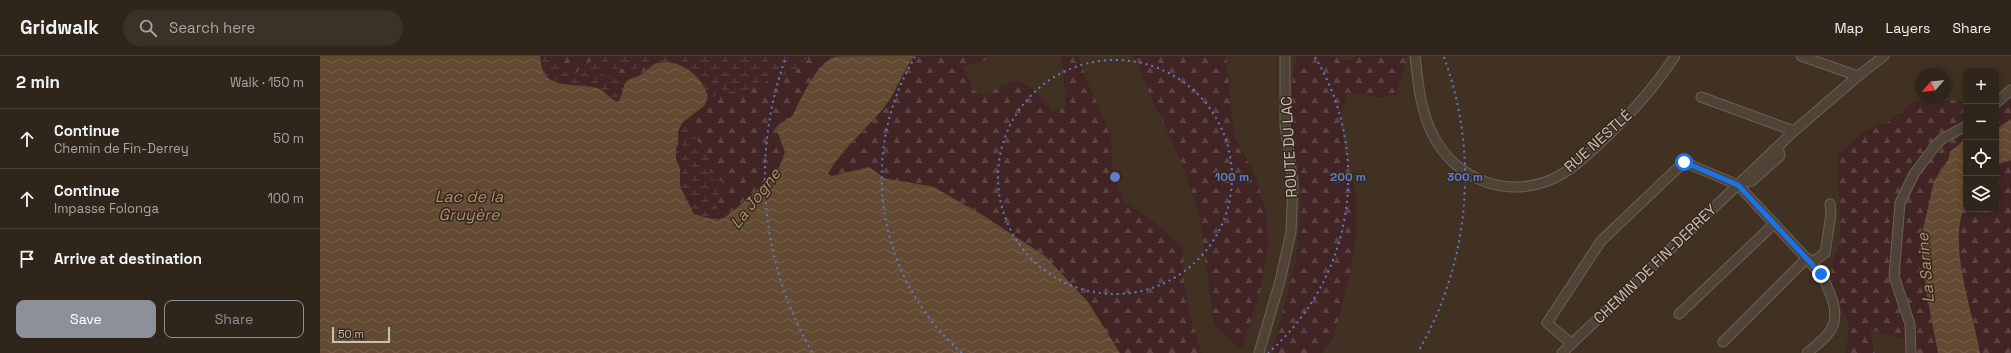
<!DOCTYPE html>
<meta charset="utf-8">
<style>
:root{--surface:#30251a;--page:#3c3127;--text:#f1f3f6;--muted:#a8a5a2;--line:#4b4239;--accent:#8c9099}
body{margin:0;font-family:"Space Grotesk",sans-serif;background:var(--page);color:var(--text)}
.controls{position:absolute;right:12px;top:12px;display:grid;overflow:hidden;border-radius:8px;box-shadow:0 2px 6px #0003}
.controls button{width:36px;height:36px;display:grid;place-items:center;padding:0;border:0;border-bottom:1px solid var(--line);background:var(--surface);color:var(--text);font:20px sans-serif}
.compass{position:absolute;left:1595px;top:12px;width:36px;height:36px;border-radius:50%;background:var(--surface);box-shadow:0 2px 6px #0003;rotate:242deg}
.scale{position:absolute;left:12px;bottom:10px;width:58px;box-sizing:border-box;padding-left:4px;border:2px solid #cabfb3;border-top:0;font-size:11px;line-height:14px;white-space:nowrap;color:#cabfb3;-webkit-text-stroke:3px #34281c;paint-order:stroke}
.stop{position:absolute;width:12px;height:12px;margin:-9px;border:3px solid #1a73e8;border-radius:50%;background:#fff}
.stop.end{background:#1a73e8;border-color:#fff;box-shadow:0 1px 4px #0008}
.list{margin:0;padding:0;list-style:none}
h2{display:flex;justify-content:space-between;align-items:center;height:52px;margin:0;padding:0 16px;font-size:17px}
h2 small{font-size:13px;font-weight:400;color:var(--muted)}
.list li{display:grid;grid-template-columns:26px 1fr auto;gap:12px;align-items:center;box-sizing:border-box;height:60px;padding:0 16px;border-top:1px solid var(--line)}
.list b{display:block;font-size:15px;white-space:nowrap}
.list p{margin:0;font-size:13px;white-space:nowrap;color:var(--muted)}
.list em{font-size:13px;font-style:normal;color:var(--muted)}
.actions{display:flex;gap:8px;padding:12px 16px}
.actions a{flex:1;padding:9px 0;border:1px solid var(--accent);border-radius:8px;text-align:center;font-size:14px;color:var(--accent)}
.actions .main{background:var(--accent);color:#fff}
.icon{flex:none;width:22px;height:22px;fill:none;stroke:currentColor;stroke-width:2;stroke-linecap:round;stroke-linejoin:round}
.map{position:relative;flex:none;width:1691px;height:297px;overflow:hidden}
header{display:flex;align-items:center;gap:24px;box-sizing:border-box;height:56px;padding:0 20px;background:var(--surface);border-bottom:1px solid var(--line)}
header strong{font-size:19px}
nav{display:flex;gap:22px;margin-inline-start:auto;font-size:14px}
.search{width:280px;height:36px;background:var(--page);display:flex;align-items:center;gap:10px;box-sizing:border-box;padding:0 14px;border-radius:22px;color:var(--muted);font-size:15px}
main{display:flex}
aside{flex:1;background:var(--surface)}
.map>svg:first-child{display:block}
.forest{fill:url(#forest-firs)}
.wetland{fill:url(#wetland-marsh)}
.water{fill:url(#water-waves)}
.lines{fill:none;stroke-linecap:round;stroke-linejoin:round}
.minor-casing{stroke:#6d6155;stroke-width:11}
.minor{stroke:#4f4337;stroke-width:9}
.route{stroke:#1a73e8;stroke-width:5}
.ring{fill:none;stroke:#627bc9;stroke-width:2;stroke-dasharray:2 4}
.labels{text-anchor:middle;stroke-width:3;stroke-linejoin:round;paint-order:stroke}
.street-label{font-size:15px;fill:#cabfb3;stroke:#34281c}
.water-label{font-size:16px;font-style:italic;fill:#af8f71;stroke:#34281c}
.centre{fill:#627bc9;stroke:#34281c;stroke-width:2}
.ring-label{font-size:12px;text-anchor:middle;font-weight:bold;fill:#627bc9;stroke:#34281c;stroke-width:3;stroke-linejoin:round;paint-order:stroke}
</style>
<header>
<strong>Gridwalk</strong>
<div class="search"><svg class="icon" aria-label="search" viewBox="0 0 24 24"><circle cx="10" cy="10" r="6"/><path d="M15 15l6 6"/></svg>Search here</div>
<nav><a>Map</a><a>Layers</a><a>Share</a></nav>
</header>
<main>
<aside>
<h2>2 min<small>Walk · 150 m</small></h2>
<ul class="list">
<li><svg class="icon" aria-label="ahead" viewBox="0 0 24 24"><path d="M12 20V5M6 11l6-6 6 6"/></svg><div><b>Continue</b><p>Chemin de Fin-Derrey</p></div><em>50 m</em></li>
<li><svg class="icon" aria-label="ahead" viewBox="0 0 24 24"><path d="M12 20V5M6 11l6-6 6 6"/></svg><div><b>Continue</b><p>Impasse Folonga</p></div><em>100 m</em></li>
<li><svg class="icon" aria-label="arrive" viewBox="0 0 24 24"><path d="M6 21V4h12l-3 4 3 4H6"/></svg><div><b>Arrive at destination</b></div></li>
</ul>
<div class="actions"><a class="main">Save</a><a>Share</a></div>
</aside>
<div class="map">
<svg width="1691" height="297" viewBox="0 0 1691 297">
<defs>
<pattern id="forest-firs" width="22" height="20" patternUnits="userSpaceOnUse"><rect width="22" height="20" fill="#412525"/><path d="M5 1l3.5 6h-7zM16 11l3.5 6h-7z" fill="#5b4342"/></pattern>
<pattern id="wetland-marsh" width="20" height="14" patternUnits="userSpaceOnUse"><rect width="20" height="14" fill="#412525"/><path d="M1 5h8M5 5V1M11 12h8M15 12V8" fill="none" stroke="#5b4342"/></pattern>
<pattern id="water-waves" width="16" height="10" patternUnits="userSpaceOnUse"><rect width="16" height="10" fill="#634a32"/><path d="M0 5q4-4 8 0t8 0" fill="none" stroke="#78624d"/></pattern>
</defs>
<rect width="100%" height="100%" fill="#403123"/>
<!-- forest -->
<g class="forest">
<path d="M232,0H274V1L268,8L259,12L258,16L250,19L237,10Z"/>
<path d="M489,0H515C498,12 488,29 478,46C475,52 475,58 469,63L465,96L455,118L437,135L427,141L418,151L400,163L396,152L400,142L399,136L403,129L402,125H393C388,118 392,112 390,106C385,91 369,80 370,63L367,61L380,53L390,41L402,36L424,35L446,26L454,20H461L478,10Z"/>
<path d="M594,0H668L664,5L643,11L653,34L668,40L679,30L697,25L715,34L732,55L746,50L741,0H758L768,27L791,78L793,116L804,146L827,160L863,191L864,225L868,254L882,297H800L766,243L725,200L664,160L614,131L564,122L549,111L512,120L508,118C524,92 547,73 566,49C577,34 583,15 594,0Z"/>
<path d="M812,0H906L914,79L936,121L946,157L948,190L940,237L922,292H918L894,268L879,159L861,105L827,32L818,6Z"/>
<path d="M977,0H1019L1021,4H1030L1037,0H1086V6L1076,39L1059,42L1027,36L1020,67L1037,144L1036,181L1031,214L1014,280L1002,297H952L975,208L979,172L981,136L972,93L970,64L973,19Z"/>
<path d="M325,7H328L329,13L305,27L296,23L283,21L284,16L291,12L309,13Z"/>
<path d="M1691,40V63L1676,73V54Z"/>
<path d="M1628,44L1646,45V85L1630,96L1628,104L1614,125L1606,234L1618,297H1596L1595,288L1550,273L1555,297H1525L1527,291L1528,266L1513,235L1511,207L1521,187L1518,108L1519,98L1544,75L1568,66L1594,45Z"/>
<path d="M1691,104V297H1660C1653,255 1626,187 1646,148V153H1676V109Z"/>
</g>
<!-- wetland -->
<g class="wetland">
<path d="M220,0H232L237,10L250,16V19L258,16L261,9L268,8L273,4L274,0H489L474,14L465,19L454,20L446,26L424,35L402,36L387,44C390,17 349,0 329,13L328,8L325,7C321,9 318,13 314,13C303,14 293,9 284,16L283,21L296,23L305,27L302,42L298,46L270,31L251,30L227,22L224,18Z"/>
<path d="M367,61L370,63C369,79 383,89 389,103C393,110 387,118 393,124L402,125L403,129L399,136L400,142L396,152L400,163L397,164L374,158L362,137L355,99L358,88L359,71Z"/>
</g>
<!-- water -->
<g class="water">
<path d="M0,0H220C222,38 252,25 277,32C286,35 290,44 298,46C303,40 302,31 306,26C311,21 317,22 322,18C327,15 330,11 334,8C357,0 382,19 388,40L385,49L362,67L358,76V88L356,93V103L360,113V131L374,158C382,160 394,165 402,163C408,161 451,122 456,116C460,110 463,103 465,96L456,72C460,65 470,65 474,57C483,40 495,9 514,1C522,0 581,0 594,0C583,15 577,34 566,49C548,72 522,92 508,118L512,120L549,111L564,122L614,131L664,160L725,200L768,246L800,297H0Z"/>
<path d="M1691,63V104L1676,109V73Z"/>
<path d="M1643,85H1646V148C1626,187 1653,255 1660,297H1618L1606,234L1602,178L1614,125L1628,104L1630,96Z"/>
</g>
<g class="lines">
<defs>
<g id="minor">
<path d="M1095,0C1098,26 1100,53 1112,77C1135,127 1195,146 1242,118C1256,110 1268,98 1280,87C1308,61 1334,32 1355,0"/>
<path d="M1481,0L1538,20"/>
<path d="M1381,41L1474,75"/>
<path d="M1676,47L1691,34"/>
<path d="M1423,124L1428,126L1432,125L1460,100L1458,90"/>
<path d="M1491,207L1505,197L1511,158L1510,148"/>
<path d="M1359,258L1454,168"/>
<path d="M1403,286L1487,202"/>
<path d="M1252,288L1227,267L1281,185L1364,106L1418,129L1501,218C1509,234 1522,258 1510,275C1505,283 1495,290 1487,297"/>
<path d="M939,297L960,225L971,176L973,126L965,69V0"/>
<path d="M1242,297L1474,75L1538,20L1564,0"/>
<path d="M1591,297L1590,268L1574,220L1580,147L1594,118L1615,90L1622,83L1646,70"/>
</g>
</defs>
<!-- minor casing -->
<use href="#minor" class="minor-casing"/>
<!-- minor -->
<use href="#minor" class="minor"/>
</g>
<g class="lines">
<!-- route -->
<path class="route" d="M1364,106L1418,129L1501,218"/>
</g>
<!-- distance rings -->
<g class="ring">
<circle cx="795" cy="121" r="117"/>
<path d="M642 297A233 233 0 0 1 595 1M995 1A233 233 0 0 1 948 297"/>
<path d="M492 296A350 350 0 0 1 466 1M1124 1A350 350 0 0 1 1098 296"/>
</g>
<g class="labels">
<!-- street labels -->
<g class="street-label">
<text transform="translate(1278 85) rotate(-42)" y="5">RUE NESTLÉ</text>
<text transform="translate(969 91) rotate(-93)" y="5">ROUTE DU LAC</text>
<text transform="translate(1335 208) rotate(-44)" y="5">CHEMIN DE FIN-DERREY</text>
</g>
<!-- water labels -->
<g class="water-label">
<text x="149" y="146">Lac de la<tspan x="149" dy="18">Gruyère</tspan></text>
<text transform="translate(435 142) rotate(-52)" y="6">La Jogne</text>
<text transform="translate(1605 212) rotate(-95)" y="6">La Sarine</text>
</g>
</g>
<circle cx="795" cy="121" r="6" class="centre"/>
<g class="ring-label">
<text x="912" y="125">100 m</text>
<text x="1028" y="125">200 m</text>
<text x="1145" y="125">300 m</text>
</g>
</svg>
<div class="controls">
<button>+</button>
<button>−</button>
<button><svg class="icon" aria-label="locate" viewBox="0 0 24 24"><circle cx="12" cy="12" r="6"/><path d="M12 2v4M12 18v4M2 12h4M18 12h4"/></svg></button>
<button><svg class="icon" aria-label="layers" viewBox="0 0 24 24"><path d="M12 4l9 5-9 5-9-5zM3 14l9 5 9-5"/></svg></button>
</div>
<svg class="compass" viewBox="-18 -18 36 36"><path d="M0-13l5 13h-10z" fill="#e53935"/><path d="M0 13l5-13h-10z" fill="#a8a5a2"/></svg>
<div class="scale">50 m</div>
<div class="stop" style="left:1364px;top:106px"></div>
<div class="stop end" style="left:1501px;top:218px"></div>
</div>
</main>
